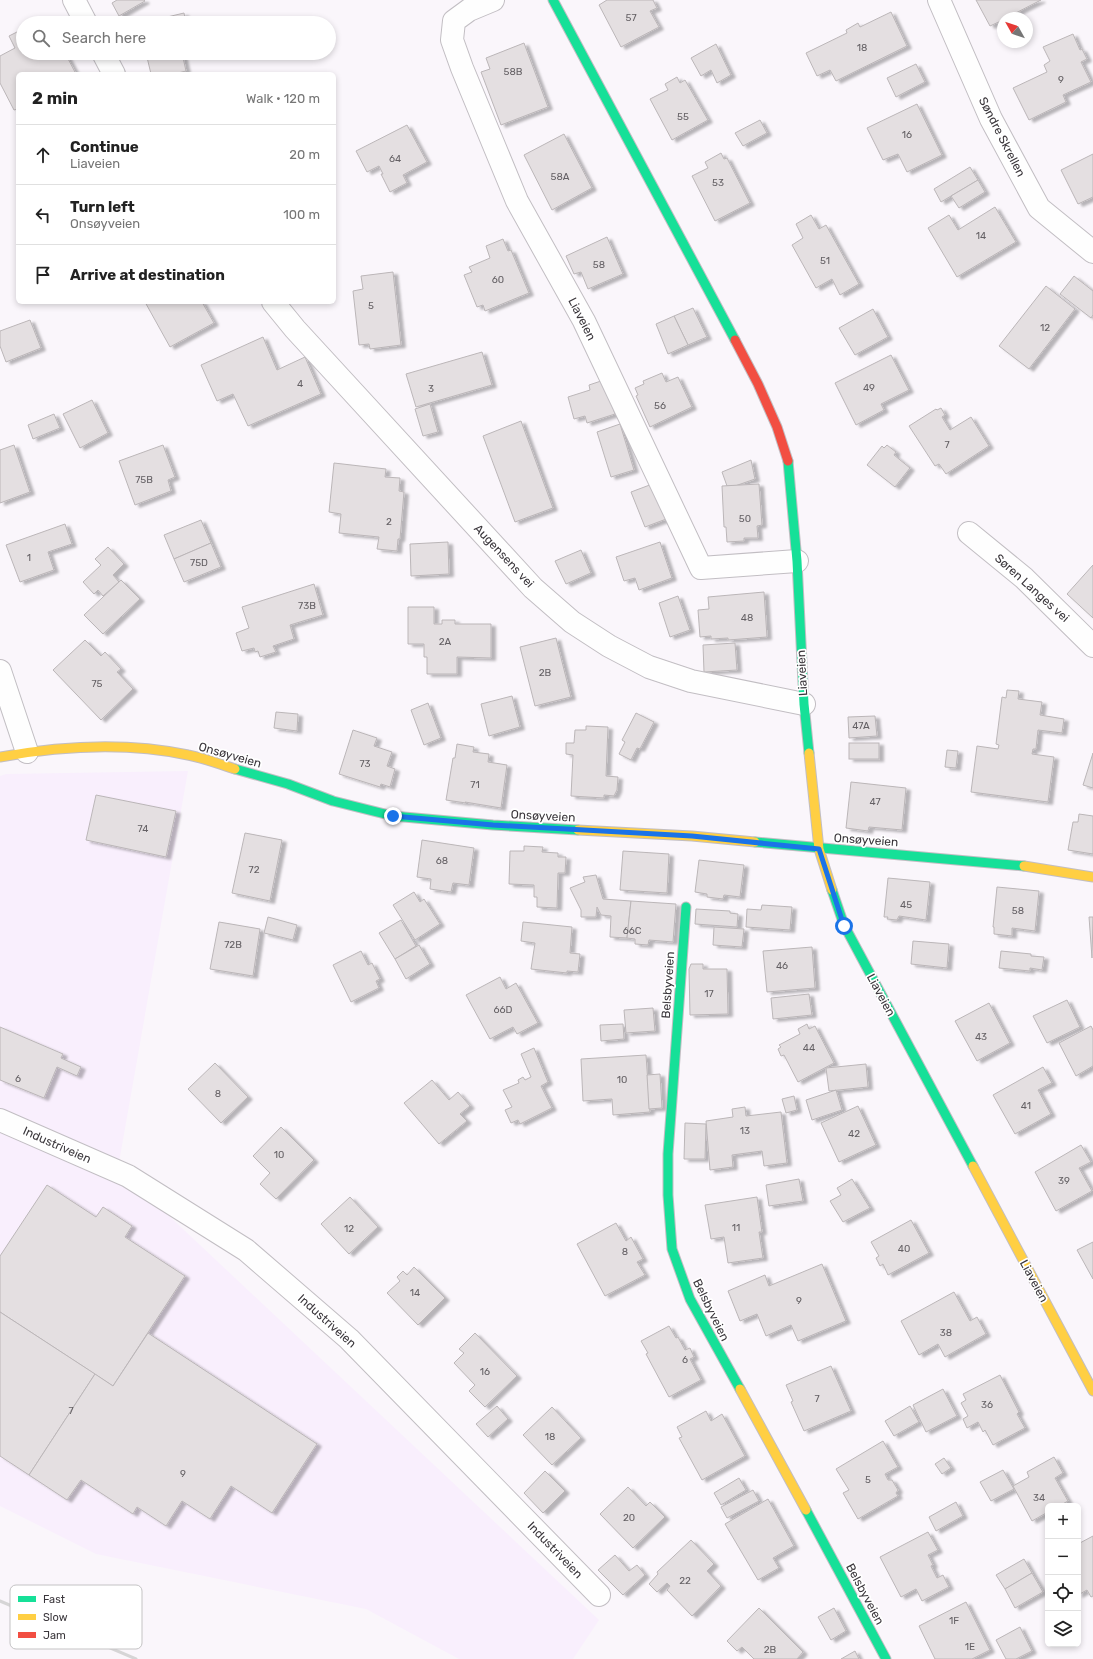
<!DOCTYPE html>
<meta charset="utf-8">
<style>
:root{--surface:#fff;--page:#f2f2f2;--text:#222;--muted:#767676;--line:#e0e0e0}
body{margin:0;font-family:Rubik,sans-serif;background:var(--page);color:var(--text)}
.controls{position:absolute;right:12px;bottom:12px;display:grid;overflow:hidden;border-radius:6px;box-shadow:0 2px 6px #0003}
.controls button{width:36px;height:36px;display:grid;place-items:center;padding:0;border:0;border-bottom:1px solid var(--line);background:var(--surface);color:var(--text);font:20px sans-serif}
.compass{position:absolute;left:997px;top:12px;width:36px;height:36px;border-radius:50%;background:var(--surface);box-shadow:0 2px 6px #0003;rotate:310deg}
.stop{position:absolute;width:12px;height:12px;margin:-9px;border:3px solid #1a73e8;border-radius:50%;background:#fff}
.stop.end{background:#1a73e8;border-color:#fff;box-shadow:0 1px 4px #0008}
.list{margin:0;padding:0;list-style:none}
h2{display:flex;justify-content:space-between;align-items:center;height:52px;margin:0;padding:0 16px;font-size:17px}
h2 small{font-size:13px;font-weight:400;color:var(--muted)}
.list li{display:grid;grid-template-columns:26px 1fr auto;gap:12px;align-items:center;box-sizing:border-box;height:60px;padding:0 16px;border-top:1px solid var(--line)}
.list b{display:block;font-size:15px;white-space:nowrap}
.list p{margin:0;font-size:13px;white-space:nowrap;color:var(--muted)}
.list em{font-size:13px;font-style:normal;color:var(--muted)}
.icon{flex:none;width:22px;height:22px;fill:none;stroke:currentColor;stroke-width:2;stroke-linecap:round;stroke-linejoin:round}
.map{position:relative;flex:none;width:1093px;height:1659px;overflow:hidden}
.search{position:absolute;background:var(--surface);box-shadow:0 2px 6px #0003;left:16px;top:16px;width:320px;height:44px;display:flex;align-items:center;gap:10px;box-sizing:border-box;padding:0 14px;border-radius:22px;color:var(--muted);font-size:15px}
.panel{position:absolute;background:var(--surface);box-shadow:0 2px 6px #0003;left:16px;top:72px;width:320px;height:232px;border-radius:6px}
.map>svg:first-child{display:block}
.built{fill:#f9effd}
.building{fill:#e4dfe1;stroke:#bbb6b8;filter:url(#shadow)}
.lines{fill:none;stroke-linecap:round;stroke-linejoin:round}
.street-casing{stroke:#c2bec3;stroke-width:24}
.fast-casing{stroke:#c2bec3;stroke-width:11}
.slow-casing{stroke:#c2bec3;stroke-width:11}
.jam-casing{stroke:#c2bec3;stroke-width:11}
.street{stroke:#fefefe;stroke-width:22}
.fast{stroke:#16e098;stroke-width:9}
.slow{stroke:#ffcf43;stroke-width:9}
.jam{stroke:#f24e42;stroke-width:9}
.rail{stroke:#d6d5d6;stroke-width:3}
.route{stroke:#1a73e8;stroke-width:5}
.labels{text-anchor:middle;stroke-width:3.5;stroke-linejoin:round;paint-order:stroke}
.number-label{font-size:10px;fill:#646064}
.street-label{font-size:12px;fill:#3a363b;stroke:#fff}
.key{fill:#fff;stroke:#c4c3c4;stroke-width:1}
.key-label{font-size:11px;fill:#3a363b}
</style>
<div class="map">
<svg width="1093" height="1659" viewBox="0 0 1093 1659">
<defs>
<filter id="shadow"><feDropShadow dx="4.5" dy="2.5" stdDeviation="1" flood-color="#0004"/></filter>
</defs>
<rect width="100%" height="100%" fill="#faf6fb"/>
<!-- built -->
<path class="built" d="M188,771L118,1168L599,1620L573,1659H459L366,1609L96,1554L0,1506V776L6,774Z"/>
<!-- building -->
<g class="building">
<path d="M117,0H144L145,1L119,16L112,3Z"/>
<path d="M607,0H653L657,8L650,11L659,27L621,47L599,5Z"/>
<path d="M976,0H1041L1006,18H1003V20L990,26Z"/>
<path d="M891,12L907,46L836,81L830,70L817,76L806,53L847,33L846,30L858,23L860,27Z"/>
<path d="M184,13L186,23H142Z"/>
<path d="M23,29V53H65L76,74H18V109L14,110L0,83V56L15,48L9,36Z"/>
<path d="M1073,34L1080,50L1082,49L1087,59L1081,62L1091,82L1063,95L1066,102L1029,120L1013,88L1047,72L1044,65L1050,61L1043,47Z"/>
<path d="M524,43L548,107L501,125L481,72L490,69L486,58Z"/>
<path d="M716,44L731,75L717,83L711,70L701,76L691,58Z"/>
<path d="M146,53H182L186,71L174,74H151Z"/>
<path d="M916,64L925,82L896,97L887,78Z"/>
<path d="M677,77L680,83L685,80L708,120L672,140L650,99L668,90L665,84Z"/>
<path d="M917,104L942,155L907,172L898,154L883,160L867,128Z"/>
<path d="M760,120L767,133L743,146L735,133Z"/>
<path d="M407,125L427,162L403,175L407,183L390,192L381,174H383L379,166L367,172L356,151Z"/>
<path d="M564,134L592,188L552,210L524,155Z"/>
<path d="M721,153L724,159L727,158L750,203L715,221L692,176L708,168L705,162Z"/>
<path d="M1093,154V197L1078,204L1061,170Z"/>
<path d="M970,167L978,180L941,202L934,189Z"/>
<path d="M978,180L985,192L959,208L951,196Z"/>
<path d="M995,207L1016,242L957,277L928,228L949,215L958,230Z"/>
<path d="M811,215L819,229L826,225L859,284L840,295L832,279L816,288L792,245L803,238L796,224Z"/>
<path d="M607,237L623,274L588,289L581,272L574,274L566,256Z"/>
<path d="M503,239L508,251L511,250L529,293L485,311L483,305L477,307L464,275L472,272L469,267L490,258L486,246Z"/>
<path d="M393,272L401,345L370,349L369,344L359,345L353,291L363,289L361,276Z"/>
<path d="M1074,276L1093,291V315L1091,318L1060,294Z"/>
<path d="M1046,286L1075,309L1029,369L999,346Z"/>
<path d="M145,302H202L214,323L170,347Z"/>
<path d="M693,308L707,337L688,345L674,316Z"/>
<path d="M873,309L888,337L855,355L839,328Z"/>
<path d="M674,316L688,345L668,354L656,324Z"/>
<path d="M30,320L41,348L6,362L0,346V331Z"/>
<path d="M263,337L277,370L305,357L321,394L248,426L233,394L217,401L201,365Z"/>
<path d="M482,352L492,385L416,407L406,374Z"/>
<path d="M891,355L909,390L881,404L884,410L856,425L835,383Z"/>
<path d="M662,373L666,382L678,377L692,407L650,427L636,396L638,395L635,388L644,384L643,381Z"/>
<path d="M604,380L615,414L587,423L585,416L574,419L568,397L590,390L589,385Z"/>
<path d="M92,400L108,433L80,448L63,414Z"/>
<path d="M430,404L438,432L423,436L415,409Z"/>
<path d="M941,408L945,415L942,417L950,430L971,417L989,446L946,474L939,464L935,466L909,426L936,409L937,410Z"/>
<path d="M54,414L60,428L33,439L28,425Z"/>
<path d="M521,421L553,508L515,522L483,436Z"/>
<path d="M620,424L634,470L611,477L597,432Z"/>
<path d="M14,445L30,492L0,503V450Z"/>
<path d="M163,445L175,477L168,480L171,491L135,505L119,461Z"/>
<path d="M887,445L896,452L894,455L910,468L895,487L867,465L882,446L884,448Z"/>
<path d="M751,460L755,479L735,486H727L722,472Z"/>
<path d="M334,463L386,469L385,477L400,478L399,491L404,492L400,539H398L397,551L377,549L379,537L339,533L341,514L329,512Z"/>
<path d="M655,483L669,518L645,527L631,492Z"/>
<path d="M759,484L762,525L757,526L758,538H744V541L727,542L726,527H724L722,486Z"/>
<path d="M201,520L211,543L174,559L164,535Z"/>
<path d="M65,524L72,544L48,552L54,570L20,582L6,545Z"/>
<path d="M448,542L449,574L411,576L410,544Z"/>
<path d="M660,542L672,578L639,590L635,578L624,581L616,557Z"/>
<path d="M211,543L221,567L184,582L174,559Z"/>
<path d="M108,547L124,564L113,575L119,582L103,596L98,590L94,594L83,582L101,565L95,559Z"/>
<path d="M581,550L591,573L566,584L555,561Z"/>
<path d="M1093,565V618L1067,594Z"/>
<path d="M121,580L140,599L103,634L84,615Z"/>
<path d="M314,584L323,615L290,625L294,639L273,646L276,652L260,657L258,651L255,652L254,648L242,651L236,633L249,628L242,607Z"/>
<path d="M764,592L767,637L728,640V638L711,639V636L700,637L698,610L709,609L708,597Z"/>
<path d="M678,596L690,630L670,637L659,603Z"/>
<path d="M408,607H434V624H442V620H455V624H491V658L457,657V674H427V657H424V644H408Z"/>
<path d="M556,638L571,697L535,706L520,647Z"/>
<path d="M85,640L101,656L105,652L121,669L117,672L133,689L101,720L53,670Z"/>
<path d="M735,643L737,670L704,672L703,645Z"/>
<path d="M1007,690L1019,691L1018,699L1042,702L1040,715L1064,719L1062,733L1038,730L1036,749H1033L1032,754L1054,757L1048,802L971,792L977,746L998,749L999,745L996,744L1002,697L1006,698Z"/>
<path d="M512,696L520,727L489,736L481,704Z"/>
<path d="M428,703L441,738L424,745L411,710Z"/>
<path d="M276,712L298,714L297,731L274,728Z"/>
<path d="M636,713L654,722L640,749L637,748L631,760L619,754L625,742L622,740Z"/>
<path d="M875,716L877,736L849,738L848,717Z"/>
<path d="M586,726L608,727L606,776L618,777L617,790L614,796L604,795V798L571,796L573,755L566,754V743H574L575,730H586Z"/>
<path d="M353,730L377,738L374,746L392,752L387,766L395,769L390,787L381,784L380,787L339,774Z"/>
<rect x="849" y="743" width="30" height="16"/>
<path d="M457,744L474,747L473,752L489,754L488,762L507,765L501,808L465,802L466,803L446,800L453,758H455Z"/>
<path d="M947,750L958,751L956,768L945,767Z"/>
<path d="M1093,753V788L1083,785Z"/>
<path d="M851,782L906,788L902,830L869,827L868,831L846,828Z"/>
<path d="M96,795L176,811L166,857L86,840Z"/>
<path d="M1079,814L1093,816V854L1068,850L1073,822H1078Z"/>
<path d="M245,833L282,840L270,901L232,893Z"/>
<path d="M422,840L474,848L469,885L453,883L451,892L430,889L431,879L417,877Z"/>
<path d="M524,846L543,847L542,852L558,853V857H566L565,873H558L557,908L537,907V897H534V885L509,884L510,851H524Z"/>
<path d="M623,851L669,854L667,893L620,890Z"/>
<path d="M699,860L744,865L740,897L724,895L723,899L707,897V894L695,892Z"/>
<path d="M596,875L603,899L631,901L627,938L610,937L611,916L601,915L597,907L596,917H581V910L570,888L585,882L583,877Z"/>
<path d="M888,878L930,882L926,920L899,916L897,920L887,919L888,917H884Z"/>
<path d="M997,887L1039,891L1035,931L1012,928V936L994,934V927H993Z"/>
<path d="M414,892L420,902L424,899L440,924L415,940L393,905Z"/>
<path d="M631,901L676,904L673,942L649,940L648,945L635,944V939L627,938Z"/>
<path d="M762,905L792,907L790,930L746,927L747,909L761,910Z"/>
<path d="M696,909L730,911V913L738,914L737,927L695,924Z"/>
<path d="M268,917L297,925L293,940L264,933Z"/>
<path d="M1089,917H1093L1092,958Z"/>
<path d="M401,920L416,946L395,959L379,933Z"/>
<path d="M219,922L260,929L253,976L210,969Z"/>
<path d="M523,922L572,927L570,953L580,954L578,972L567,971V973L531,969L535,943L521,941Z"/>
<path d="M714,927L744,929L742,947L713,945Z"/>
<path d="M913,941L949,944L947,968L911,964Z"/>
<path d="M419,945L430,964L406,979L395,959Z"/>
<path d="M812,947L815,988L767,992L763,951Z"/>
<path d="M361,951L368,965L372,963L380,979L376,981L379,988L351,1002L333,965Z"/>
<path d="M1001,951L1031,954V956L1044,957L1042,970L1030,968V971L999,968Z"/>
<path d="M691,964H703V969H727L728,1014L690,1015L689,969Z"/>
<path d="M500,977L506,989L516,983L538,1023L517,1034L513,1027L490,1039L466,995Z"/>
<path d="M809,994L812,1015L773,1019L771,998Z"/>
<path d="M1067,1000L1080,1027L1047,1043L1033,1016Z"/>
<path d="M989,1003L1010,1043L977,1061L955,1021Z"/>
<path d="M653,1008L655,1031L626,1033L624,1010Z"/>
<path d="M623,1024L624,1039L601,1041L600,1025Z"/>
<path d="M807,1024L809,1029L815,1026L834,1063L798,1082L784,1055L781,1056L778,1049L781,1047L779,1045L800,1034L798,1029Z"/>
<path d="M1091,1026L1093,1030V1066L1076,1076L1059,1043Z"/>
<path d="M0,1027L63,1054L61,1058L81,1067L77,1076L57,1067L44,1098L0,1080Z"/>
<path d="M534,1048L548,1082L541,1086L552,1108L520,1124L518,1120L511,1123L505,1110L512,1107L503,1090L519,1083L518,1080L523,1077L525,1080L531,1077L521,1054Z"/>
<path d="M646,1055L650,1112L613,1115L612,1099L583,1101L581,1059Z"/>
<path d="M215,1063L248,1097L221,1123L188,1089Z"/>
<path d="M866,1064L868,1087L829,1091L826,1068Z"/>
<path d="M1043,1067L1052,1083L1038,1090L1051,1114L1015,1134L993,1095Z"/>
<path d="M660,1074L662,1108L649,1109L647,1075Z"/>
<path d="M432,1080L449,1100L458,1092L470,1106L460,1114L467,1121L439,1144L404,1103Z"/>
<path d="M836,1090L842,1110L812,1120L806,1100Z"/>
<path d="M794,1096L797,1110L786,1113L782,1099Z"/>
<path d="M858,1106L876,1145L839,1162L821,1123Z"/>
<path d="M745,1107L746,1116L781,1112L787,1163L764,1166L762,1151L732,1155L733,1167L710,1170L706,1121L733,1117L732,1109Z"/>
<path d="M685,1123L706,1124L705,1159H684Z"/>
<path d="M281,1127L314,1160L276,1199L260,1184L270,1173L253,1156Z"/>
<path d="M1081,1145L1091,1162L1079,1168L1092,1191L1056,1211L1035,1172Z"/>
<path d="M799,1179L803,1201L769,1206L766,1185Z"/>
<path d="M852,1179L870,1208L843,1222L830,1201L841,1195L837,1188Z"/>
<path d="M47,1185L96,1217L103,1207L132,1226L125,1237L185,1276L113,1386L0,1312V1256Z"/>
<path d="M350,1197L378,1227L349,1254L321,1224Z"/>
<path d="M757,1197L762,1232H759L763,1258L728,1263L724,1237L711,1239L705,1205Z"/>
<path d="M911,1220L929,1253L888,1275L883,1264L880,1266L876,1258L879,1256L871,1242Z"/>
<path d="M616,1223L626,1241L631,1237L643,1259L637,1262L645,1275L605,1296L577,1244Z"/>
<path d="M1093,1242V1279L1077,1250Z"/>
<path d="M822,1264L846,1321L798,1341L791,1325L766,1336L757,1314L740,1321L728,1291L765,1275L769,1286Z"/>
<path d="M414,1267L445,1298L418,1325L387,1293L400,1281L397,1277L403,1271L407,1275Z"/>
<path d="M954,1292L970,1321L977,1317L986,1334L945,1357L938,1344L919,1355L901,1321Z"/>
<path d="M0,1312L95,1374L29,1475L0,1456Z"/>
<path d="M669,1326L676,1338L678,1337L685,1350L690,1348L694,1357L690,1359L701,1380L669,1397L646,1354L648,1353L641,1341Z"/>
<path d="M148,1333L317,1444L272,1513L231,1486L210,1519L182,1501L166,1526L137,1507L133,1514L81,1480L67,1500L29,1475L95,1374L113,1386Z"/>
<path d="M475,1333L517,1376L485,1407L469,1391L475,1385L454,1363L464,1353L459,1349Z"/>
<path d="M831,1366L851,1411L804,1431L791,1402L793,1401L786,1385Z"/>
<path d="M1000,1375L1019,1412L1017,1414L1025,1428L993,1445L985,1430L983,1432L978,1422L967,1428L963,1419L968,1416L961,1403L966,1400L963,1394Z"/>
<path d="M943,1389L957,1416L926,1432L913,1405Z"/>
<path d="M497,1406L508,1419L488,1437L476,1424Z"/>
<path d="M910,1406L919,1422L894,1436L885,1421Z"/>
<path d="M552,1407L581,1438L552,1465L523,1435Z"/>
<path d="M706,1411L711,1421L722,1414L745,1456L702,1480L679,1438L682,1437L677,1427Z"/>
<path d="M883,1441L898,1467L885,1474L888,1480H892L898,1490L896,1493L898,1496L858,1519L843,1493L849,1490L836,1469Z"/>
<path d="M1054,1457L1063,1473L1055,1478L1068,1501L1059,1506H1048V1512L1032,1521L1013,1486L1029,1477L1027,1472Z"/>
<path d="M944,1458L951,1468L942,1474L935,1464Z"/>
<path d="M1003,1470L1014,1489L991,1501L980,1482Z"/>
<path d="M545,1471L565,1491L543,1513L524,1493Z"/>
<path d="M739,1478L746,1490L721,1505L714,1493Z"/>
<path d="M628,1487L646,1506L650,1502L665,1517L633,1548L600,1514Z"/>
<path d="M753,1490L759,1501L727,1518L721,1507Z"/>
<path d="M768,1499L794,1546L773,1558L779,1568L758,1580L725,1524Z"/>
<path d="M956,1502L963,1516L936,1531L929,1517Z"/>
<path d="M928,1532L938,1550L928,1555L933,1565L931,1566L937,1578L943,1575L949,1587L922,1601L916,1589L901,1597L880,1557Z"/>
<path d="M1093,1536V1596L1091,1597L1087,1590L1078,1595V1544Z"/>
<path d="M691,1540L714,1564L707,1571L721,1586L692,1616L667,1590L670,1586L667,1583L657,1592L649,1584L658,1574L657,1572Z"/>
<path d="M615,1555L629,1571L637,1565L645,1575L623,1595L598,1570Z"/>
<path d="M1024,1559L1032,1573L1005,1589L996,1575Z"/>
<path d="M1032,1573L1043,1592L1015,1608L1005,1589Z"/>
<path d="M966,1602L990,1650L972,1659H935L919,1626Z"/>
<path d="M759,1608L803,1652L797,1659H754L742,1647L737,1651L727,1641Z"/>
<path d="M834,1608L846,1631L831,1640L818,1617Z"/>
<path d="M1020,1627L1032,1651L1016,1659H1006L996,1640Z"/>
<path d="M855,1651L859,1659H841Z"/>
</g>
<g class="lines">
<defs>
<g id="street">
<path d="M74,0L86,23"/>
<path d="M493,0L469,10L454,21L452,40L462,68L517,201L584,321L701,568L797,561"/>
<path d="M939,0L991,119L1039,208L1093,252"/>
<path d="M103,53L114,74"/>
<path d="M273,302L295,329L533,588L572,622L609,646L649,667L691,681L804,704"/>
<path d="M969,533L1024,578L1093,646"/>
<path d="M0,671L27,752"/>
<path d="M0,1120L128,1176L246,1250L349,1339L599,1595"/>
</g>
<g id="fast">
<path d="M553,0L735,340"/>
<path d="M788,461L797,561L804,704L809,753"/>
<path d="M235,769L288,784L333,801L393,816L493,825L578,830"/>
<path d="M755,842L1024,866"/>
<path d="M832,890L844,925L973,1166"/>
<path d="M686,907L668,1154V1195L672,1249L690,1299L740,1389"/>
<path d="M806,1510L886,1659"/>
</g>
<g id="slow">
<path d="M809,753L819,849L832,890"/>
<path d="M0,757C60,746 127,742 188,755C204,758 219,764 235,769"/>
<path d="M578,830L692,836L755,842"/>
<path d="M1024,866L1093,877"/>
<path d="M973,1166L1093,1391"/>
<path d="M740,1389L806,1510"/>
</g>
<path id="jam" d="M735,340L758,384L777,427L788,461"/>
</defs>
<!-- street casing -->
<use href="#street" class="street-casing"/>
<!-- fast casing -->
<use href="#fast" class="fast-casing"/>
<!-- slow casing -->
<use href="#slow" class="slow-casing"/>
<!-- jam casing -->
<use href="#jam" class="jam-casing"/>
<!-- street -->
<use href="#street" class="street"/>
<!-- fast -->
<use href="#fast" class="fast"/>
<!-- slow -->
<use href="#slow" class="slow"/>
<!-- jam -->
<use href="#jam" class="jam"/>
<!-- rail -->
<path class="rail" d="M0,1601L136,1659"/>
</g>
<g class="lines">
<!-- route -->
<path class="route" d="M393,816L493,825L692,836L819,849L844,926"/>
</g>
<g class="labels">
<!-- number labels -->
<g class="number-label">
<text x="631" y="21">57</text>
<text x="862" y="51">18</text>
<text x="513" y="75">58B</text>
<text x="1061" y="83">9</text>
<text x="683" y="120">55</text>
<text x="907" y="138">16</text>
<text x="395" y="162">64</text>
<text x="560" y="180">58A</text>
<text x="718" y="186">53</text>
<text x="981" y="239">14</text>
<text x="825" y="264">51</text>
<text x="599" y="268">58</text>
<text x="498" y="283">60</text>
<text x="371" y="309">5</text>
<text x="1045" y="331">12</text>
<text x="300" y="387">4</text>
<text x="869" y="391">49</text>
<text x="431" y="392">3</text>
<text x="660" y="409">56</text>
<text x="947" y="448">7</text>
<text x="144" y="483">75B</text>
<text x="745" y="522">50</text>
<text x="389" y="525">2</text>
<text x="29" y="561">1</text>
<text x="199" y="566">75D</text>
<text x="307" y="609">73B</text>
<text x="747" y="621">48</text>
<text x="445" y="645">2A</text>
<text x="545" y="676">2B</text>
<text x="97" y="687">75</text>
<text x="861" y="729">47A</text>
<text x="365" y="767">73</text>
<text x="475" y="788">71</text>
<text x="875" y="805">47</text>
<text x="143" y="832">74</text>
<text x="442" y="864">68</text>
<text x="254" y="873">72</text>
<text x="906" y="908">45</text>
<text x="1018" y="914">58</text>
<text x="632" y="934">66C</text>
<text x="233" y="948">72B</text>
<text x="782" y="969">46</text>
<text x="709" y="997">17</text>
<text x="503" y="1013">66D</text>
<text x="981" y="1040">43</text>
<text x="809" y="1051">44</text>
<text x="18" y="1082">6</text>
<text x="622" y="1083">10</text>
<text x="218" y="1097">8</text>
<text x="1026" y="1109">41</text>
<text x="745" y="1134">13</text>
<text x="854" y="1137">42</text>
<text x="279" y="1158">10</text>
<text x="1064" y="1184">39</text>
<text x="736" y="1231">11</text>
<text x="349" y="1232">12</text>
<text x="904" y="1252">40</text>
<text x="625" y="1255">8</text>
<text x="415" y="1296">14</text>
<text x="799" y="1304">9</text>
<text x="946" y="1336">38</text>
<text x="685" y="1363">6</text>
<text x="485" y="1375">16</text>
<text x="817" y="1402">7</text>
<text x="987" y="1408">36</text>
<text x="71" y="1414">7</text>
<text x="550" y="1440">18</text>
<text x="183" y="1477">9</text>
<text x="868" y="1483">5</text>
<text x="1039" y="1501">34</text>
<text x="629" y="1521">20</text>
<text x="685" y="1584">22</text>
<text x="954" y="1624">1F</text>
<text x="970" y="1650">1E</text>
<text x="770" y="1653">2B</text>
</g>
<!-- street labels -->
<g class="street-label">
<text transform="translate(1002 137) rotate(63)" y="4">Søndre Skrellen</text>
<text transform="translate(582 319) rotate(63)" y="4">Liaveien</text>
<text transform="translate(504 556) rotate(47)" y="4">Augensens vei</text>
<text transform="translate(1032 588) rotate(42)" y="4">Søren Langes vei</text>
<text transform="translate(802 673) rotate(-93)" y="4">Liaveien</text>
<text transform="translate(230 755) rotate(16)" y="4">Onsøyveien</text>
<text transform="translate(543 816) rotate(3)" y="4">Onsøyveien</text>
<text transform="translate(866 840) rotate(4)" y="4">Onsøyveien</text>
<text transform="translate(668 985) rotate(-86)" y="4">Belsbyveien</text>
<text transform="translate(881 995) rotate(62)" y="4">Liaveien</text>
<text transform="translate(57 1145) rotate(24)" y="4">Industriveien</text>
<text transform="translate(1034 1281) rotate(62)" y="4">Liaveien</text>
<text transform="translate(711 1310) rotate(64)" y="4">Belsbyveien</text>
<text transform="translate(327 1321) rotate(42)" y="4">Industriveien</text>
<text transform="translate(555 1550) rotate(46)" y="4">Industriveien</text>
<text transform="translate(865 1594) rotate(62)" y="4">Belsbyveien</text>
</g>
</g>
<!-- legend -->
<rect x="10" y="1585" width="132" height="64" rx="6" class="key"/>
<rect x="18" y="1596" width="18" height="6" fill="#16e098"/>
<rect x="18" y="1614" width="18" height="6" fill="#ffcf43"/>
<rect x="18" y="1632" width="18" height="6" fill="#f24e42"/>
<g class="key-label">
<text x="43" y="1603">Fast</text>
<text x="43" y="1621">Slow</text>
<text x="43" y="1639">Jam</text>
</g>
</svg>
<div class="controls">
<button>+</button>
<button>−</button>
<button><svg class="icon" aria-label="locate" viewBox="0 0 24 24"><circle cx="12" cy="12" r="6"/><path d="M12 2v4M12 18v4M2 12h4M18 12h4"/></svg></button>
<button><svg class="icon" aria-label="layers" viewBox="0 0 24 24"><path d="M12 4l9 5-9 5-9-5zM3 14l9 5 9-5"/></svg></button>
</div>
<svg class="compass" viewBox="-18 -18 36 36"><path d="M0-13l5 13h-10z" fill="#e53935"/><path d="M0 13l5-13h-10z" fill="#767676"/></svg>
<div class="stop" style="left:844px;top:926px"></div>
<div class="stop end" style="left:393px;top:816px"></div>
<div class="search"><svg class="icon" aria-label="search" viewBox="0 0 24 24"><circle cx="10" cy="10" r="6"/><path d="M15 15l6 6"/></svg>Search here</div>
<section class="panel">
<h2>2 min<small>Walk · 120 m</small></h2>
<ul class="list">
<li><svg class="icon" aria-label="ahead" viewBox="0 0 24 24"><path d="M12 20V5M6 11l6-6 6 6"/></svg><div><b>Continue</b><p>Liaveien</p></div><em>20 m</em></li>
<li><svg class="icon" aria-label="left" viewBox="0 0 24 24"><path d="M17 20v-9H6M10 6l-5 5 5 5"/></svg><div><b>Turn left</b><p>Onsøyveien</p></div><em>100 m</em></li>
<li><svg class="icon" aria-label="arrive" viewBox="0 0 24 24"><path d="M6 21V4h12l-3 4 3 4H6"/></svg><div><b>Arrive at destination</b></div></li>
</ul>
</section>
</div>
